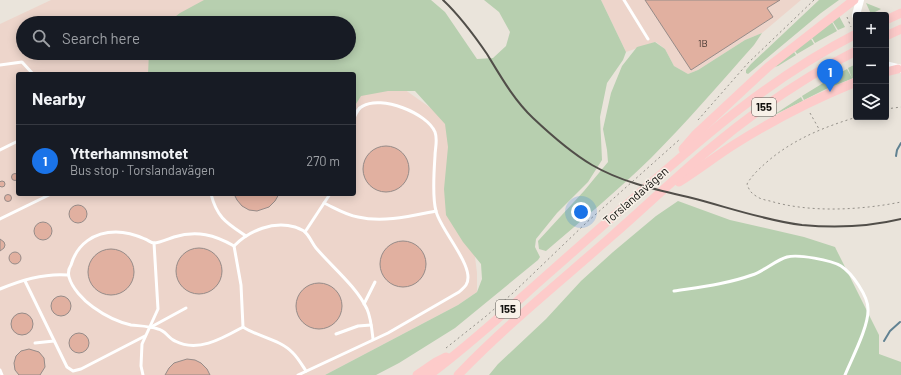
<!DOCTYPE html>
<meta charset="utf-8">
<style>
:root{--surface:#171b24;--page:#20242c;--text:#f1f3f6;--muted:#9ea1a6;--line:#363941;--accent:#1a73e8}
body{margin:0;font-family:Barlow,sans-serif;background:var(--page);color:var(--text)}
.controls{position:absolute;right:12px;top:12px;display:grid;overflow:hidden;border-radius:4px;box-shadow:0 2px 10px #0003}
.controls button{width:36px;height:36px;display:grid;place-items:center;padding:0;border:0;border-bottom:1px solid var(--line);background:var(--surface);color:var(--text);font:20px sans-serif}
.you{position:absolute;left:581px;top:212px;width:14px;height:14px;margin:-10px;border:3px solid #fff;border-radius:50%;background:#1a73e8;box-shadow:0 0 0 6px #1a73e833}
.badge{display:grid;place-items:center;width:26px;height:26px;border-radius:50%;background:var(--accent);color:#fff;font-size:13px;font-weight:700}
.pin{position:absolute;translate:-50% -33px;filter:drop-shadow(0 1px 2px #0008)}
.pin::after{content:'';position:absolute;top:21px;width:14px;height:12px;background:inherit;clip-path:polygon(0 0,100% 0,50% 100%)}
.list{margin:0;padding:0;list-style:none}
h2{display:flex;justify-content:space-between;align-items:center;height:52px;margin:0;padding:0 16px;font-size:17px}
h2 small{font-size:13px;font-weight:400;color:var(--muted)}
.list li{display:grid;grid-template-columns:26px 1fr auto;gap:12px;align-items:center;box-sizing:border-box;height:72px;padding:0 16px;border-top:1px solid var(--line)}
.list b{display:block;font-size:15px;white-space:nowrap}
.list p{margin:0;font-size:13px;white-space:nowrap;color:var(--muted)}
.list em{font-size:13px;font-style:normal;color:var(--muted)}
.icon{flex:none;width:22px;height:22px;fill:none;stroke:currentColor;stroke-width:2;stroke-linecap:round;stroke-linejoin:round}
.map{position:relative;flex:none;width:901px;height:375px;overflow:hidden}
.search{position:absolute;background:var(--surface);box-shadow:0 2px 10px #0003;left:16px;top:16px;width:340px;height:44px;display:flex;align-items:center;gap:10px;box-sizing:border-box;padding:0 14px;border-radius:22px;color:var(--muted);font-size:15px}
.panel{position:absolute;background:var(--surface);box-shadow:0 2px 10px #0003;left:16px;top:72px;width:340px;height:124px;border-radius:4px}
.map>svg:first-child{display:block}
.industrial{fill:#edd5cb;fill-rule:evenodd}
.green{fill:#b7cfaf}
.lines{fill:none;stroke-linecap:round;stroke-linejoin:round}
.stream{stroke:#618292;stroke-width:2}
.building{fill:#e1b0a0;stroke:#968b88}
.path{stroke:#949089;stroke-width:1;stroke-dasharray:2 3;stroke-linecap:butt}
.lane{stroke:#fff;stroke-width:3}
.secondary{stroke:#fff;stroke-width:8}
.primary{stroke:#fdcbca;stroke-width:9}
.rail{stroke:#514e49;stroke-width:2}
.labels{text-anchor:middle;stroke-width:3;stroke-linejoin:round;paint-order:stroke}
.number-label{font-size:10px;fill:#463832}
.shield{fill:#f8f1e8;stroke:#57544f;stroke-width:1}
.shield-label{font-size:11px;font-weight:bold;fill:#12100d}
.street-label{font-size:12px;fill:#12100d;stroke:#f8f1e8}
</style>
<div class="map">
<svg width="901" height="375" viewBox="0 0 901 375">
<rect width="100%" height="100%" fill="#eae4db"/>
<!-- industrial -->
<g class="industrial">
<path d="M51,0H267L303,23H23V53H349L370,65L449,121L472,233L477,273V292L458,305L325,375H0V24ZM18,74H354V194H18Z"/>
<path d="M601,0H801L762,33L745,40L698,70L688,74L674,66L665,49L656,42L626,52Z"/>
</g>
<!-- green -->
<g class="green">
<path d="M204,0H431L445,12L477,59L493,58L506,46L510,32L499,12L484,0H601L626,52L623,60L607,83L600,117L602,160L588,182L557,213L536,239L535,247L540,257L538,260L455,328L399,363L376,375H325L458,305L477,292L482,279L481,264L463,242L446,215L444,189L448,147L445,124L415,91H388L361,96L354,107V74H148L149,53H349V23H167L180,13Z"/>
<path d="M819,0H839L821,13L748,74L746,73V70L751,64Z"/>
<path d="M866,3L881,9L871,14Z"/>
<path d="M839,16L845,27L838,30L833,22H832L837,31L815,43L812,38L811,39L814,44L797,54L795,51L794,52L796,55L778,66L774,67Z"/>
<path d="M762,33L754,45C720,83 687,122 651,158C617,191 581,221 546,251L539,249L538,241L584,191L608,162L607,150L603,129L611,93L622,66L637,47L655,42L665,49L674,66L688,74L698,70L745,40Z"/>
<path d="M856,64V77L826,89L804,100L802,96L833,77L837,83L834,76L847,69L852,78L848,68Z"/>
<path d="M801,97L803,101L772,116Z"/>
<path d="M678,201L730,220L804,237L835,247L879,335V354L901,362V375H489L498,364L546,319L581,281L613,252L656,216Z"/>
</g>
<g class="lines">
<!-- stream -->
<g class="stream">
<path d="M896,156L897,150L901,143"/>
<path d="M884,341L890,331L900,322"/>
</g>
</g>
<!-- building -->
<g class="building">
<path d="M645,0H780L767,8L773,17L691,70Z"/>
<circle cx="386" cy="169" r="23"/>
<circle cx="15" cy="177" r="3.5"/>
<circle cx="2" cy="184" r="3"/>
<path d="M155,194H172L165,195Z"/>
<path d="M234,194H279L275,201L269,207L257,211L249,210L242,206L237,200Z"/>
<circle cx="8" cy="198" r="3.5"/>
<circle cx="78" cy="214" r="9"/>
<circle cx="43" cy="231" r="9"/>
<path d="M0,239L4,242L5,245L4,248L0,251Z"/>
<circle cx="403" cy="264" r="23"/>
<circle cx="199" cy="271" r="23"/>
<circle cx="111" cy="272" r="23"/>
<circle cx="15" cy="258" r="6"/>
<circle cx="319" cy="306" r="23"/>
<circle cx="61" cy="306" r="10"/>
<circle cx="22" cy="324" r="11"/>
<circle cx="79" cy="343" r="10"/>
<path d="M29,349L39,352L44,358L45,367L40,375H19L15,370L14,363L16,356L21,351Z"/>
<path d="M187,359L195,360L201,363L207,369L210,375H165L169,368L174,363Z"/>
</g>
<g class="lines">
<!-- path -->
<g class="path">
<path d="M847,17L851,27"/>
<path d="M886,109L901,107"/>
<path d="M810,113L819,129"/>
<path d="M857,117C824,127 794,139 768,161C759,169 753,174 747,184C749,190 751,193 756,196C760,199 765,200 770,201C810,213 861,210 901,202"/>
<path d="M698,120L748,63L814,0"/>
<path d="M446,348L485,317L513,293L586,223L679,140"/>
</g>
<!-- lane -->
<g class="lane">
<path d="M624,0L648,39"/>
<path d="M0,65L22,62L33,74"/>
<path d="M0,150L18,141"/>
<path d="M211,194C217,218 227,223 246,236"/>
<path d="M324,203C335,208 346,215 358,217C383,223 411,216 436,211"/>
<path d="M0,219L51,194"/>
<path d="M305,232L330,194"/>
<path d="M234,246C215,235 197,230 174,237C168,239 159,243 154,243C151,243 148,240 145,239C136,235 126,232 116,232C94,232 77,244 71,265C69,268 68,273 69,277C72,288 83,300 93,307C104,315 118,322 131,325C140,326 149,326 158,329C165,330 168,338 175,341C198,353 223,338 243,327"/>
<path d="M25,281L67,367L73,371L81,369L145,336"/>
<path d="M0,289C21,280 45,273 68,275"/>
<path d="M674,291C700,287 727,284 752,275C764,271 776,260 787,257C798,254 831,260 841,266C852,273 868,296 868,309C869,326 852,358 845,375"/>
<path d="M364,304L375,282"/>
<path d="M151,327L186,308"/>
<path d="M336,334L358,326L371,325"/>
<path d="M35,343L54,341"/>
<path d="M0,370L2,375"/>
<path d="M306,371C302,365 298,358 293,353C280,339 258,337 243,327L241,285L234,246C250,230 273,221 295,227C298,228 302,230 304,231C309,235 312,243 316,248C333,268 356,286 367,309C371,318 372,330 373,339"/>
<path d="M143,375L141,366L142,344L158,309L154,243"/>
<path d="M298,375L388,333L459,292C461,290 464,288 466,285C477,268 440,230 436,211C432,197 434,171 435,156C435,148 438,140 435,132C427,113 381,95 363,106C358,108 356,113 354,118"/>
</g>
<!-- secondary -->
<g class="secondary">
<path d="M856,15L860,0"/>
<path d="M886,65L901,69"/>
</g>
<!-- primary -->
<g class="primary">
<path d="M886,20L901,13"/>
<path d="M886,36L901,29"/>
<path d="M886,72L898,69"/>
<path d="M683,149L696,134L768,67L854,0"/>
<path d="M679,182C698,170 716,156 735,144C773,120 814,99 856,82"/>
<path d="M417,375L436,362L446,357"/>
<path d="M429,375C468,346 504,313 540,281C574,251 608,221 642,191C710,131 774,76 856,34"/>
<path d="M458,375C506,325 561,281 613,235C644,208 674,179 706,152C752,113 802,78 856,51"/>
</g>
<!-- rail -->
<path class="rail" d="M443,0C460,16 474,35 487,54C501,77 514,100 533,118C551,135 570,152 592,165C623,183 658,190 692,198C727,207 767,221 802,225C835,228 868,227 901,219"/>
</g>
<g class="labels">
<!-- number labels -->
<g class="number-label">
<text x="703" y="47">1B</text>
</g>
<!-- shield labels -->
<g class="shield">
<rect x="752" y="98" width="24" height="18" rx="3"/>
<rect x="496" y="300" width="24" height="18" rx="3"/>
</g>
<g class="shield-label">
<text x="764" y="111">155</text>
<text x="508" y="313">155</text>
</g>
<!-- street labels -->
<g class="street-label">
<text transform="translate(636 196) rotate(-41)" y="4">Torslandavägen</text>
</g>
</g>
</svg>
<div class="controls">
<button>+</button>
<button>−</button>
<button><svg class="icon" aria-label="layers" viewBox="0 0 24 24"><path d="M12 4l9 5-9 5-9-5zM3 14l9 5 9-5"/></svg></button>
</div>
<div class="you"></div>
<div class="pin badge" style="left:830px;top:92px">1</div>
<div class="search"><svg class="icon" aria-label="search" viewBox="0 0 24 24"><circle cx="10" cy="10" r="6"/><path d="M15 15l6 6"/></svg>Search here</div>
<section class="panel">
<h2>Nearby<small></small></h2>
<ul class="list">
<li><span class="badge">1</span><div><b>Ytterhamnsmotet</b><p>Bus stop · Torslandavägen</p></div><em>270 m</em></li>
</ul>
</section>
</div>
